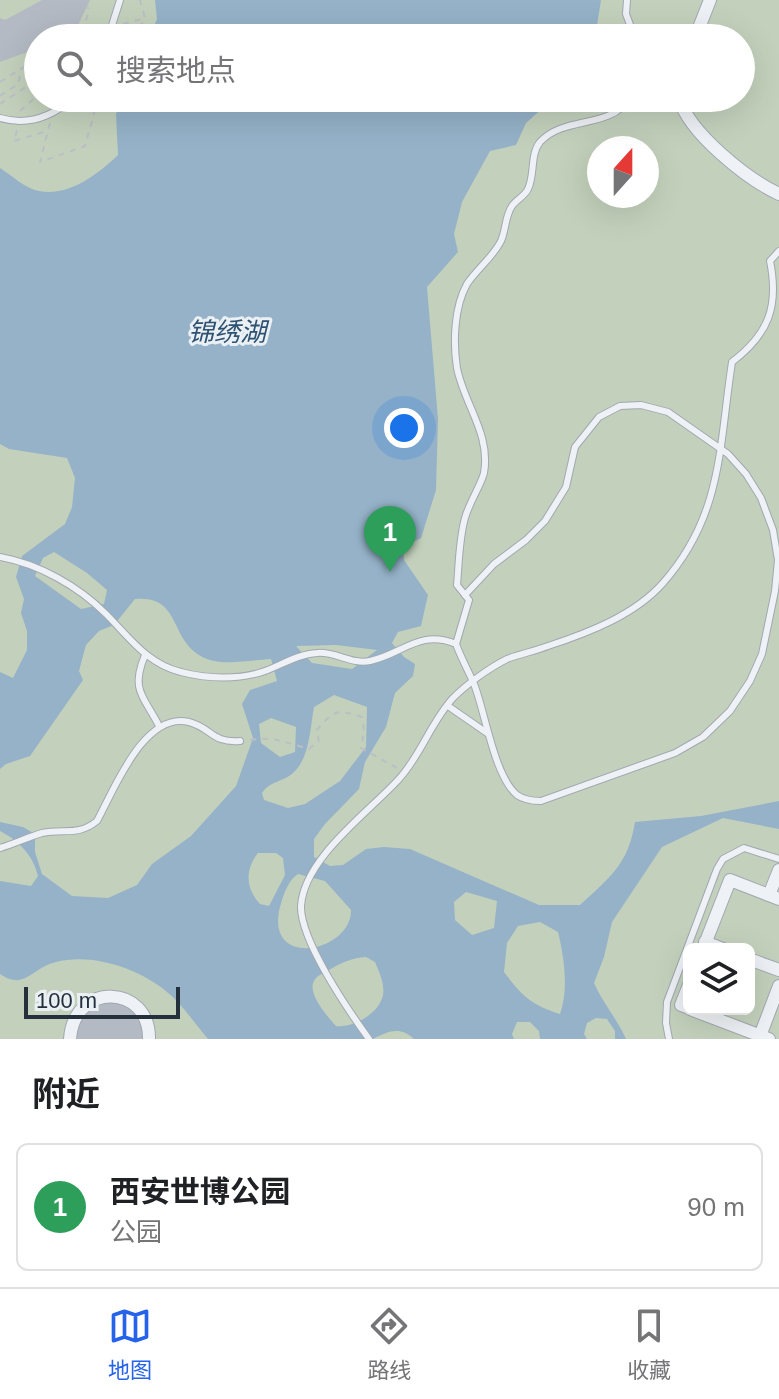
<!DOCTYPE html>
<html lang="zh">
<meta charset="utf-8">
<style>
:root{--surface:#fff;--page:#f2f2f2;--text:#202124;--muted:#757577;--line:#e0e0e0;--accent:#2563eb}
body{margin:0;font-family:Helvetica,"Noto Sans SC",sans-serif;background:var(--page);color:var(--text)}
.controls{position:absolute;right:24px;bottom:24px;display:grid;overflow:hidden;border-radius:12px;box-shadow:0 8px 32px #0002}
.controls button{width:72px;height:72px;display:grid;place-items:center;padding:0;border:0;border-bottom:2px solid var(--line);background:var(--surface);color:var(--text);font:40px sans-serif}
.compass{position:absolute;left:587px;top:136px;width:72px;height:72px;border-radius:50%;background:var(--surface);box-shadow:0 8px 32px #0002;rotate:21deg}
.scale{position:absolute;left:24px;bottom:20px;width:156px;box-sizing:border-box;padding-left:8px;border:4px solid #25303d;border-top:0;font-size:22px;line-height:28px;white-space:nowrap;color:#25303d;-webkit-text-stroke:6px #ebf0f4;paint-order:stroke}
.you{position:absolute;left:404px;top:428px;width:28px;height:28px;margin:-20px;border:6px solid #fff;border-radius:50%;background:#1a73e8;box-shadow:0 0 0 12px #1a73e833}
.badge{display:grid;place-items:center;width:52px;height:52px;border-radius:50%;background:var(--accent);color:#fff;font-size:26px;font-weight:700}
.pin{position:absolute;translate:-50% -66px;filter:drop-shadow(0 2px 4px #0008)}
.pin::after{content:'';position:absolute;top:42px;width:28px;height:24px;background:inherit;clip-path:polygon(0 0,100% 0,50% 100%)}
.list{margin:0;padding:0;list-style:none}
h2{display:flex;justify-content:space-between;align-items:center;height:104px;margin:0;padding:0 32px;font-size:34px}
h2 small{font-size:26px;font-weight:400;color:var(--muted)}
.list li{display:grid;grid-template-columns:52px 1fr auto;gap:24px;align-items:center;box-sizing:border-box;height:128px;margin:0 16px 16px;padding:0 16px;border:2px solid var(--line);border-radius:12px}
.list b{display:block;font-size:30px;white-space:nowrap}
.list p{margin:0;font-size:26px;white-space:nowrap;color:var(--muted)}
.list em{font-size:26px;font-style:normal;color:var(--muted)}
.icon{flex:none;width:44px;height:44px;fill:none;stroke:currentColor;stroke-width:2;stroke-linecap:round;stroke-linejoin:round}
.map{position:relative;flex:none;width:779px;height:1039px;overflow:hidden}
.search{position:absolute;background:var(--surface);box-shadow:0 8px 32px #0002;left:24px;right:24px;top:24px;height:88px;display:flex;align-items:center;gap:20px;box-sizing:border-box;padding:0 28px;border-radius:44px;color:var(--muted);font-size:30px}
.sheet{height:248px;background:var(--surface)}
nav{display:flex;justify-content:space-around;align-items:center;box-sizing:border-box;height:112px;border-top:2px solid var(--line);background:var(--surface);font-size:22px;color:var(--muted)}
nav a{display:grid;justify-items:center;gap:4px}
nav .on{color:var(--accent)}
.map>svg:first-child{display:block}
.green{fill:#c3d1bc;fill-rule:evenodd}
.water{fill:#95b2c8;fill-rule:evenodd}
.building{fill:#b3bac3}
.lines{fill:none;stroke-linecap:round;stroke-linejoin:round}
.lane-casing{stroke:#a1a8b1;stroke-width:8}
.street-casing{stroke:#a1a8b1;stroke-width:14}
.path{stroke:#babfc5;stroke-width:2;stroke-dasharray:6 6;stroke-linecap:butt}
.lane{stroke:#eef1f5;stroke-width:6}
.street{stroke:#eef1f5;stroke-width:12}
.labels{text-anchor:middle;stroke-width:6;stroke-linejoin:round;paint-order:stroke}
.water-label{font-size:26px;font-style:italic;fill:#2e5272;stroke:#ebf0f4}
</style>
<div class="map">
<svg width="779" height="1039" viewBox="0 0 779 1039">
<rect width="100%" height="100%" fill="#dce1e7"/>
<!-- green -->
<path class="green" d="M0,0H779V1039H0ZM38,38H741V98H38ZM599,148H647V196H599ZM689,949H749V1009H689Z"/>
<!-- water -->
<g class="water">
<path d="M155,0H601L595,38H149L157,19Z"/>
<path d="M123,98H554L526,123L516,145L490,151L462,202L454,234L458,252L427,287L438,419L436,490L421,538L403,547L404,560L428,595L421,626L398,632L392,643L404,657L415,664L413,676L395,693L386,727L365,762L359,789L325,824L314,839V857L330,866L343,865L366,849L384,847L410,849L539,905H580C610,877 628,865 635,822L701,816L779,801V829L723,818L662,847L612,922L604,957L594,983C603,1003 617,1019 626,1039H615V1031L607,1019L596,1018L587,1023L584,1034L587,1039H540L539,1031L530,1022H517L512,1034L514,1039H414C400,1026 389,1031 373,1039H208C195,1024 182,1004 167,992C138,968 92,953 56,962C31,968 25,991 0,974V881L31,886L38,876C33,855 19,841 0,831V822L23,827L35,834V852L42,874L72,896L108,898L137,885L152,864L191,836L236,786L253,738L242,704L250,690L277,681L271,659C252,660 224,666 207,659C167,643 184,595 135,599L114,625L99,631L86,645L79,671L83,680L30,756L6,764L0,769V672L13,678L27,650V631L21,613L24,599L16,577L22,556L65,524L72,507L75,478L67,458L9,449L0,444V168C11,175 26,189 39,191C69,197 98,174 118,155L116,114ZM54,552L87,573L107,590L104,604L81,609L35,576L43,558ZM336,645L377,650L352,669L312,663L296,646ZM334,695L367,707L366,747L340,781L305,804L288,808L264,800L262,793C270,781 283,782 293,773C310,758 310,728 314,707ZM271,718L296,727L295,752L280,757L261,743L259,724ZM258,853H276L283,858L285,875L269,906L260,904C245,888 245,869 258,853ZM298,874L325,881L351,910C352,953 258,972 282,900C285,891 289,880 298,874ZM466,892L497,901L494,928L472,935L455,920L454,902ZM540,922L558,932C564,957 569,989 560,1014C531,1005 522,996 504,972L507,943L518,926ZM366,957L375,962C379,972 385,984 383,995C379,1014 353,1028 336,1026C328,1017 307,994 314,981C316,976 324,973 329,970C342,962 352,958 366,957Z"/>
</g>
<!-- building -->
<g class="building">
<path d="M42,0H90L73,36L38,38V48L0,62V18L5,20Z"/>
<path d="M110,999L132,1006L141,1015L146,1039H75L81,1014Z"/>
</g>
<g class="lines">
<defs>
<g id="lane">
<path d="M627,0L626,14L635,38"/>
<path d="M108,38L120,0"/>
<path d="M0,118C28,126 52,117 73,98"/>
<path d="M0,557C39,564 78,586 106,614C129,637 147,664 181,672C207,679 240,680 265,671C281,665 299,654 317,653C335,651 352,665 370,661C403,654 419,629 456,644C461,658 468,670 474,684C485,711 494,776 517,795C524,800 532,801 541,801L675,753L703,737L730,711L750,681L762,654L775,591L778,560L773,530L761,498L746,474L728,454L668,412L641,405L620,406L599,417L575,447L566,487L545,521L526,540L494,564L465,595"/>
<path d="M456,644L469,600L457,585C459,563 459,539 465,518C469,503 481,485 484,473C491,434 464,404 457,368C453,343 454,307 467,284C477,269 493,257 501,241C506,230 505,216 512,206C517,199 525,196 528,189C535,175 530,154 540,142C565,115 609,130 630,98"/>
<path d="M145,655C130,691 144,696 159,726"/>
<path d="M448,706L487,733"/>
<path d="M0,848C14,844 28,837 42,833C64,828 77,837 97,821C114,790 144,711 189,722C212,728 211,743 240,741"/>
<path d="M369,1039C348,1010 300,940 301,906C304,858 369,812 399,779C421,755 431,722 453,698C467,684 489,668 507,659C520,654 535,651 548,646C588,633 635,615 663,583C723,515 719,446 732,362C769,334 779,306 770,261L779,251"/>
<path d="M669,1039L666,1023L667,1002L717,869L723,859L744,848L779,859"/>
</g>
<g id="street">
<path d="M695,38L710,0"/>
<path d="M679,98C689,133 747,179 779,194"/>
<path d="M769,895L779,870"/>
<path d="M705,942L723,949"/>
<path d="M703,949L730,880L779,899"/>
<path d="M749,959L779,970"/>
<path d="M689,985L681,1005L689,1008"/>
<path d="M690,1009L769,1039"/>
<path d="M760,1036L779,986"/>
<path d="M70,1039C74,981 150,984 149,1039"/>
</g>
</defs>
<!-- lane casing -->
<use href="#lane" class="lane-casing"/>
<!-- street casing -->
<use href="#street" class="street-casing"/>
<!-- path -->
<g class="path">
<path d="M123,24L145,18"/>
<path d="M83,32L89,9L87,7"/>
<path d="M74,38L83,33L101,29"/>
<path d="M134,38L145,18L140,0"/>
<path d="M0,82L38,58"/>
<path d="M0,96L18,84L22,68"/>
<path d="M0,104L38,79"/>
<path d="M20,111L38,95"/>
<path d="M50,123L40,162L85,146L94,114L92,98"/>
<path d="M17,130L14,141L47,131"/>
<path d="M250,740C275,736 286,743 309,749L319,740L316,731C333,711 336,708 362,717L364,731L361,748L397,768"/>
</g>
<!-- lane -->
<use href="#lane" class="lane"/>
<!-- street -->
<use href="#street" class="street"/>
</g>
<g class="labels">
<!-- water labels -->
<g class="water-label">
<text x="227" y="341">锦绣湖</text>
</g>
</g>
</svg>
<div class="controls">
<button><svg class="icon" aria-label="layers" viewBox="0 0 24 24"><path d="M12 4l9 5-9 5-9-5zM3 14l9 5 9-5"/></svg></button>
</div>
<svg class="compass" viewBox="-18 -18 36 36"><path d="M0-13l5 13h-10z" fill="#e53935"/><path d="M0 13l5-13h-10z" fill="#757577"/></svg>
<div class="scale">100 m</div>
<div class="you"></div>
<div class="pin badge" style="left:390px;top:572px;background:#2e9e5b">1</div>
<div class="search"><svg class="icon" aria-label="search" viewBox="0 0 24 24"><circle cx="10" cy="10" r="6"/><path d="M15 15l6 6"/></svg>搜索地点</div>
</div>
<section class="sheet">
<h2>附近<small></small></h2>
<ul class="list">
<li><span class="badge" style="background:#2e9e5b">1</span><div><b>西安世博公园</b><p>公园</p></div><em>90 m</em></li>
</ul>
</section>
<nav>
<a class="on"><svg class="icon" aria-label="map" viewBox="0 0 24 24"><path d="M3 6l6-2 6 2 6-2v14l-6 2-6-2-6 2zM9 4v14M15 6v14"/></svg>地图</a>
<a><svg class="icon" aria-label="directions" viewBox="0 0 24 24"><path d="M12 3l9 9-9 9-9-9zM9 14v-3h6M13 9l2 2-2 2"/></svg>路线</a>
<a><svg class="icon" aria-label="saved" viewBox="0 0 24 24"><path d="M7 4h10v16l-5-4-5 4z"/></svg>收藏</a>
</nav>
